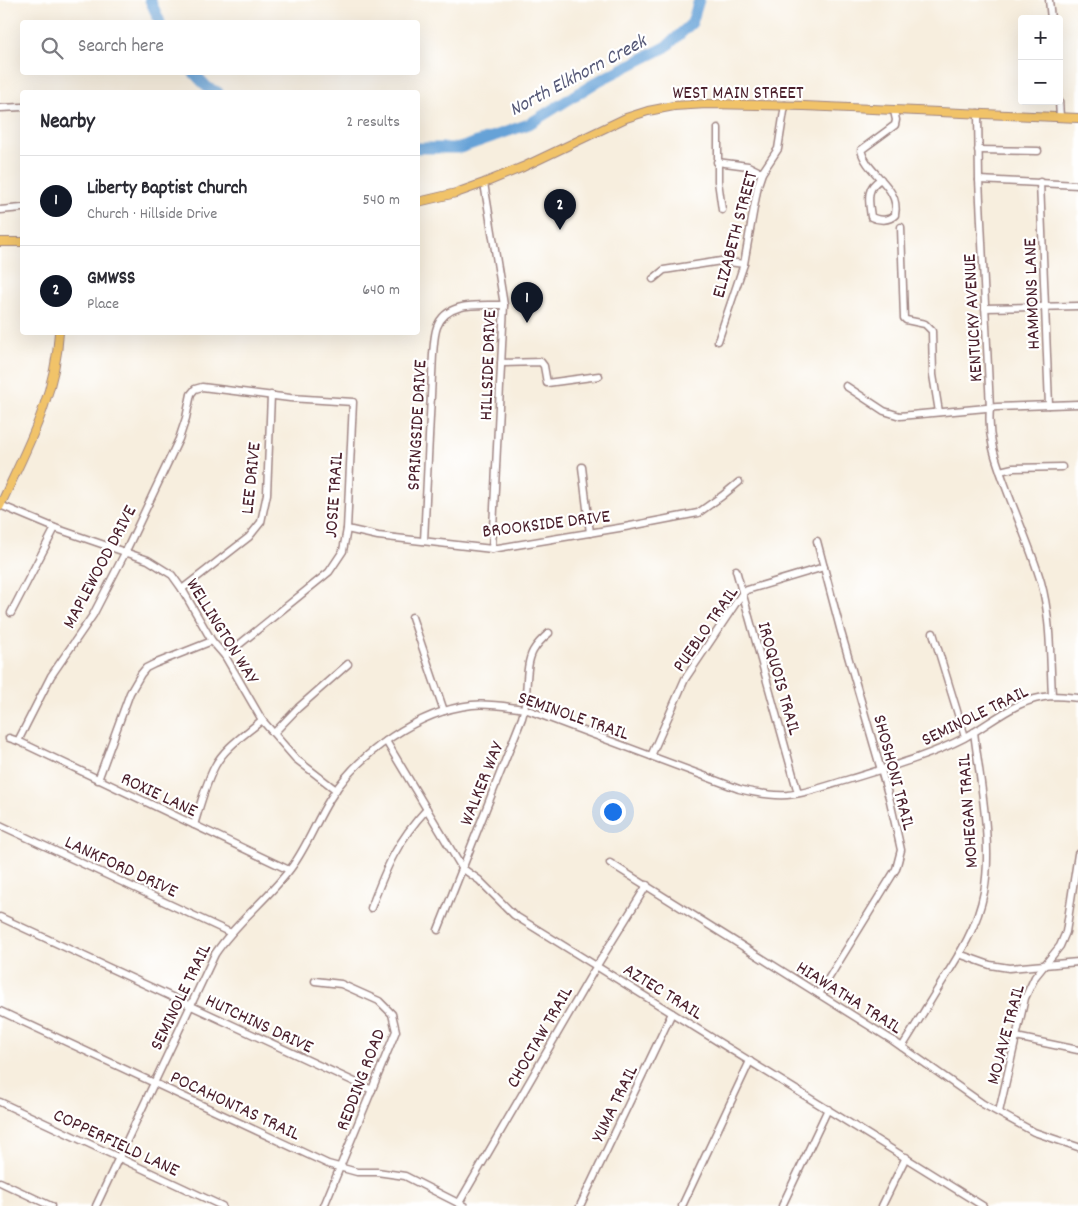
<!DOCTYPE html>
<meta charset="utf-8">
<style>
:root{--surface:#fff;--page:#f7f7f7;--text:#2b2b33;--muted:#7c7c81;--line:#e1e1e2;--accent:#111827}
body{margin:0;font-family:Dekko,sans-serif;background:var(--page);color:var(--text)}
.controls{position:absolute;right:15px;top:15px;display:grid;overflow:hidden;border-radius:5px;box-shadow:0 5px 20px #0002}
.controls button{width:45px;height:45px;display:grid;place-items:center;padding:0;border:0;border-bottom:1px solid var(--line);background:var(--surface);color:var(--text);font:25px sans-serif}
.you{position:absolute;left:612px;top:811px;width:18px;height:18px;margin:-12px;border:4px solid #fff;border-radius:50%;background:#1a73e8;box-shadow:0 0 0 8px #1a73e833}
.badge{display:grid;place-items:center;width:32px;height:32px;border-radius:50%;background:var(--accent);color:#fff;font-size:16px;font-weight:700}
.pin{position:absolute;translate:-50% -41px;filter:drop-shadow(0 1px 2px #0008)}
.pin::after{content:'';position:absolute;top:26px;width:18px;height:15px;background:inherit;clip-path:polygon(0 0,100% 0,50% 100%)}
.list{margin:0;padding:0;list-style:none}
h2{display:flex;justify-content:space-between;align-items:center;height:65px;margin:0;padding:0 20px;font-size:21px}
h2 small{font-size:16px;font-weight:400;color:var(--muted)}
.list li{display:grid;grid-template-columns:32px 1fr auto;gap:15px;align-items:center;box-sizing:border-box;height:90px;padding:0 20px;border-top:1px solid var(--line)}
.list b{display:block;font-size:19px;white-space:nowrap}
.list p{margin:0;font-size:16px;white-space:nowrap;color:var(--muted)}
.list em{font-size:16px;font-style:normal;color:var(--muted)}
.icon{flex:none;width:28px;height:28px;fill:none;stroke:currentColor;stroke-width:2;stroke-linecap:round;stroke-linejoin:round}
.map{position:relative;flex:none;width:1078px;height:1206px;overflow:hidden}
.search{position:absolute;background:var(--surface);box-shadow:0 5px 20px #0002;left:20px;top:20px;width:400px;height:55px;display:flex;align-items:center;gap:12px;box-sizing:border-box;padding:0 18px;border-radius:5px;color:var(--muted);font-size:19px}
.panel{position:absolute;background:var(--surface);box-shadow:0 5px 20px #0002;left:20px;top:90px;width:400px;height:245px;border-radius:5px}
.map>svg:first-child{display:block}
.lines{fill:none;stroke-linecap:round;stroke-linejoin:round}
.river{stroke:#66a2d7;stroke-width:11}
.minor-casing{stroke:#a08684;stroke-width:9}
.major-casing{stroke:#a08684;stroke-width:10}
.minor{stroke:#fff;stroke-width:6}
.major{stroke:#f1c369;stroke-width:8}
.labels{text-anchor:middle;stroke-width:4.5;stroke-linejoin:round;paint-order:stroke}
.street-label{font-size:19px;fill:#4a1f2b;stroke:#fff}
.water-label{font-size:20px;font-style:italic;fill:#575a78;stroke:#fff}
</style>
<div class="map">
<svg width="1078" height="1206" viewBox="0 0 1078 1206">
<rect width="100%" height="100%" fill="#fff"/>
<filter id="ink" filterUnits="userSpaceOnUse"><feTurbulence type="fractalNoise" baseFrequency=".02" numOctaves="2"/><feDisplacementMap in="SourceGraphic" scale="10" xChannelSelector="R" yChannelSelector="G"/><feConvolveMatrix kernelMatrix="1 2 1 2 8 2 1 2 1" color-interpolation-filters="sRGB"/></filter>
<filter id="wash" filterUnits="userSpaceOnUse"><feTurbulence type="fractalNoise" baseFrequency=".0096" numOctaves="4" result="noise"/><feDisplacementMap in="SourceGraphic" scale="20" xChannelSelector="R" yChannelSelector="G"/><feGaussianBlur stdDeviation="1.12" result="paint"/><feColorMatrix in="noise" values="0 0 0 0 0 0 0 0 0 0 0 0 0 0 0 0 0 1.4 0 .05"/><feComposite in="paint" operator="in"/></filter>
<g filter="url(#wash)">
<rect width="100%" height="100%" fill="#f7eede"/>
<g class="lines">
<!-- river -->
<g class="river">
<path d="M150,0L160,22"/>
<path d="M193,72L208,88L218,92"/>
<path d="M418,148H460L529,124L600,80L666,47L692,23L699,0"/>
</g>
</g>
</g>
<g filter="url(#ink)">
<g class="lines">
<defs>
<g id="minor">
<path d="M1049,0L1051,19"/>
<path d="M1059,101L1060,117"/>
<path d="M0,108L22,107"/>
<path d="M978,113L979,180L990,408C987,440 997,463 1008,493C1019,522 1032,552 1041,582C1051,618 1050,659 1052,696"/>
<path d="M718,128V181L722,210"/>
<path d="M978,150L1038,151"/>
<path d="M717,162L748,166L762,173"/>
<path d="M881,179C865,188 869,201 871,217C879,221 889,221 895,215C901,186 867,175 861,150L895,125L896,120L894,111"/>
<path d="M979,180L1078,185"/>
<path d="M1040,182L1049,405"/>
<path d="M484,183L504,305L492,549"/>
<path d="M0,210L22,208"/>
<path d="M901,227L904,318L906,320L925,324L932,331L933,375L939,412"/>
<path d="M653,279L664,270L721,261L744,264"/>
<path d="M985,308L1078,306"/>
<path d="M718,341L744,264L758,185L762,173L778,149L785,105"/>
<path d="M501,363L541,362L544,366L547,383L599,376"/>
<path d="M846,386L884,411L900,416L997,407L1078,404"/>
<path d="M582,467L590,533"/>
<path d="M1000,471L1013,468L1062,467"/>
<path d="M0,505L55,528L148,560L172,575L182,589L212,641L225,656L262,720L296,759L336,790"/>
<path d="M347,529L378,536L492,549L625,527L698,513L722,496L739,482"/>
<path d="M424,541L433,354C434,345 434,335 437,327C447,300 481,306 504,305"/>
<path d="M817,541L841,632L890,801L901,850L896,869L819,994"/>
<path d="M736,570L798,793"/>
<path d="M182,589L249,537L261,522L267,494L271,395"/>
<path d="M11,613L55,528"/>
<path d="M412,617L444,711"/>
<path d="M933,633L965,737"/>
<path d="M274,733L298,708L348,664"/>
<path d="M9,738L18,741L51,676L93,615L125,553L179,439L186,418L191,394L195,389L202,387L290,398L353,402L347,529L343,551L329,572L225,656"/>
<path d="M18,741L289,870"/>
<path d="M386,741L462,868L479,880L514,915L983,1206"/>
<path d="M651,756L685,679L742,594L747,590L824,567"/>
<path d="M98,780L130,693L141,674L146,668L154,664L212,641"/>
<path d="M0,825L231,933"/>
<path d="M194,825C200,806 205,785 215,766C225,747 246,734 262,720"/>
<path d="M610,863L892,1040L983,1104L1034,1132L1078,1147"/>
<path d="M371,908C386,868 397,841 427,809"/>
<path d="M0,917L372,1090"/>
<path d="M438,930L522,718C529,698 524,667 533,651C537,644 543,638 549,633"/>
<path d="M959,954L990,965L1009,968L1078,962"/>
<path d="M315,981L341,984L379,1001L392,1014L396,1031L324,1206"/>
<path d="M0,1011L328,1164L357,1172H377L405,1176L464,1206"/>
<path d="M1016,1037L1078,1050"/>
<path d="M902,1047C916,1025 929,1003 942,982C960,954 978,925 984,892C993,844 980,781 974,732"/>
<path d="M0,1102L222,1206"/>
<path d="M999,1112L1025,998L1035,977L1060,946L1066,932L1078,854"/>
<path d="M0,1182L51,1206"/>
<path d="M459,1203L593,972L647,885"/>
<path d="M96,1206L215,954C236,922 268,899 291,868C307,847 316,821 330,799C358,753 419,711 472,705C490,703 508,707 525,709L739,789C755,793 770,796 787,795C809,793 829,785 850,779C889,767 927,757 964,738C992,723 1017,698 1052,696C1060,696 1069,697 1078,698"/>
<path d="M580,1206L672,1013"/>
<path d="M682,1206L750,1061"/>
<path d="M782,1206L828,1109"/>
<path d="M882,1206L906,1157"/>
</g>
<g id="major">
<path d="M418,202L456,193L484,183L523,167L626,118L648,111L674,106L707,104L804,106L1078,118"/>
<path d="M0,242H22"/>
<path d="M0,506C26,450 56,396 59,332"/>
</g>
</defs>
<!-- minor casing -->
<use href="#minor" class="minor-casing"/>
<!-- major casing -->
<use href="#major" class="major-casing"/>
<!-- minor -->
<use href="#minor" class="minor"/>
<!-- major -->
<use href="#major" class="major"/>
</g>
</g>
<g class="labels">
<!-- street labels -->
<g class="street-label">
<text x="738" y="98">WEST MAIN STREET</text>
<text transform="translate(733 234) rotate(-75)" y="7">ELIZABETH STREET</text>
<text transform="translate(1030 294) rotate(-92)" y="7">HAMMONS LANE</text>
<text transform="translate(971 318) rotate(-93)" y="7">KENTUCKY AVENUE</text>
<text transform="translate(486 365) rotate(-88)" y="7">HILLSIDE DRIVE</text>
<text transform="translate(415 425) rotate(-87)" y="7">SPRINGSIDE DRIVE</text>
<text transform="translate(249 478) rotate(-84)" y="7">LEE DRIVE</text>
<text transform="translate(332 495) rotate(-86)" y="7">JOSIE TRAIL</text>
<text transform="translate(546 522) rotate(-7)" y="7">BROOKSIDE DRIVE</text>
<text transform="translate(98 566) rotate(-62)" y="7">MAPLEWOOD DRIVE</text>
<text transform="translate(704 628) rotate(-55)" y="7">PUEBLO TRAIL</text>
<text transform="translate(224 630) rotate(58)" y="7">WELLINGTON WAY</text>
<text transform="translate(781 678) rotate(74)" y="7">IROQUOIS TRAIL</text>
<text transform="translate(574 714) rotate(19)" y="7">SEMINOLE TRAIL</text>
<text transform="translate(974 714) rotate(-26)" y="7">SEMINOLE TRAIL</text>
<text transform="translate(896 772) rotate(75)" y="7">SHOSHONI TRAIL</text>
<text transform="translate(480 783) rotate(-68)" y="7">WALKER WAY</text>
<text transform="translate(160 793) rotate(25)" y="7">ROXIE LANE</text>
<text transform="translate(966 811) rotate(-94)" y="7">MOHEGAN TRAIL</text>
<text transform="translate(122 865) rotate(25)" y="7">LANKFORD DRIVE</text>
<text transform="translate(664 990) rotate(32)" y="7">AZTEC TRAIL</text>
<text transform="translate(179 996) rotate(-64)" y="7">SEMINOLE TRAIL</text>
<text transform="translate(850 996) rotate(32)" y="7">HIAWATHA TRAIL</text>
<text transform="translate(260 1022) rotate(25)" y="7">HUTCHINS DRIVE</text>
<text transform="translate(1004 1034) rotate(-75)" y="7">MOJAVE TRAIL</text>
<text transform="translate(538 1036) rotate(-60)" y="7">CHOCTAW TRAIL</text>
<text transform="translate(359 1079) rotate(-69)" y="7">REDDING ROAD</text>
<text transform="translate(613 1103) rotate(-64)" y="7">YUMA TRAIL</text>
<text transform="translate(236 1104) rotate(25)" y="7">POCAHONTAS TRAIL</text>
<text transform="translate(117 1141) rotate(25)" y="7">COPPERFIELD LANE</text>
</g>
<!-- water labels -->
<g class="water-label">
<text transform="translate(577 74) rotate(-28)" y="7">North Elkhorn Creek</text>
</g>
</g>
</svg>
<div class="controls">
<button>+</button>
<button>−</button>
</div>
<div class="you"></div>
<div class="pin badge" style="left:527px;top:323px">1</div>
<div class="pin badge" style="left:560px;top:230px">2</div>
<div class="search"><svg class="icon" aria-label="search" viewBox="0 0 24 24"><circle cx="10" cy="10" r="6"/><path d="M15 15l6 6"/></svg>Search here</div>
<section class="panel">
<h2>Nearby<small>2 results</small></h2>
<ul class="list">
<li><span class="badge">1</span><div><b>Liberty Baptist Church</b><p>Church · Hillside Drive</p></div><em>540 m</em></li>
<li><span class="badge">2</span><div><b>GMWSS</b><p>Place</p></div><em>640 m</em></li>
</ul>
</section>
</div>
